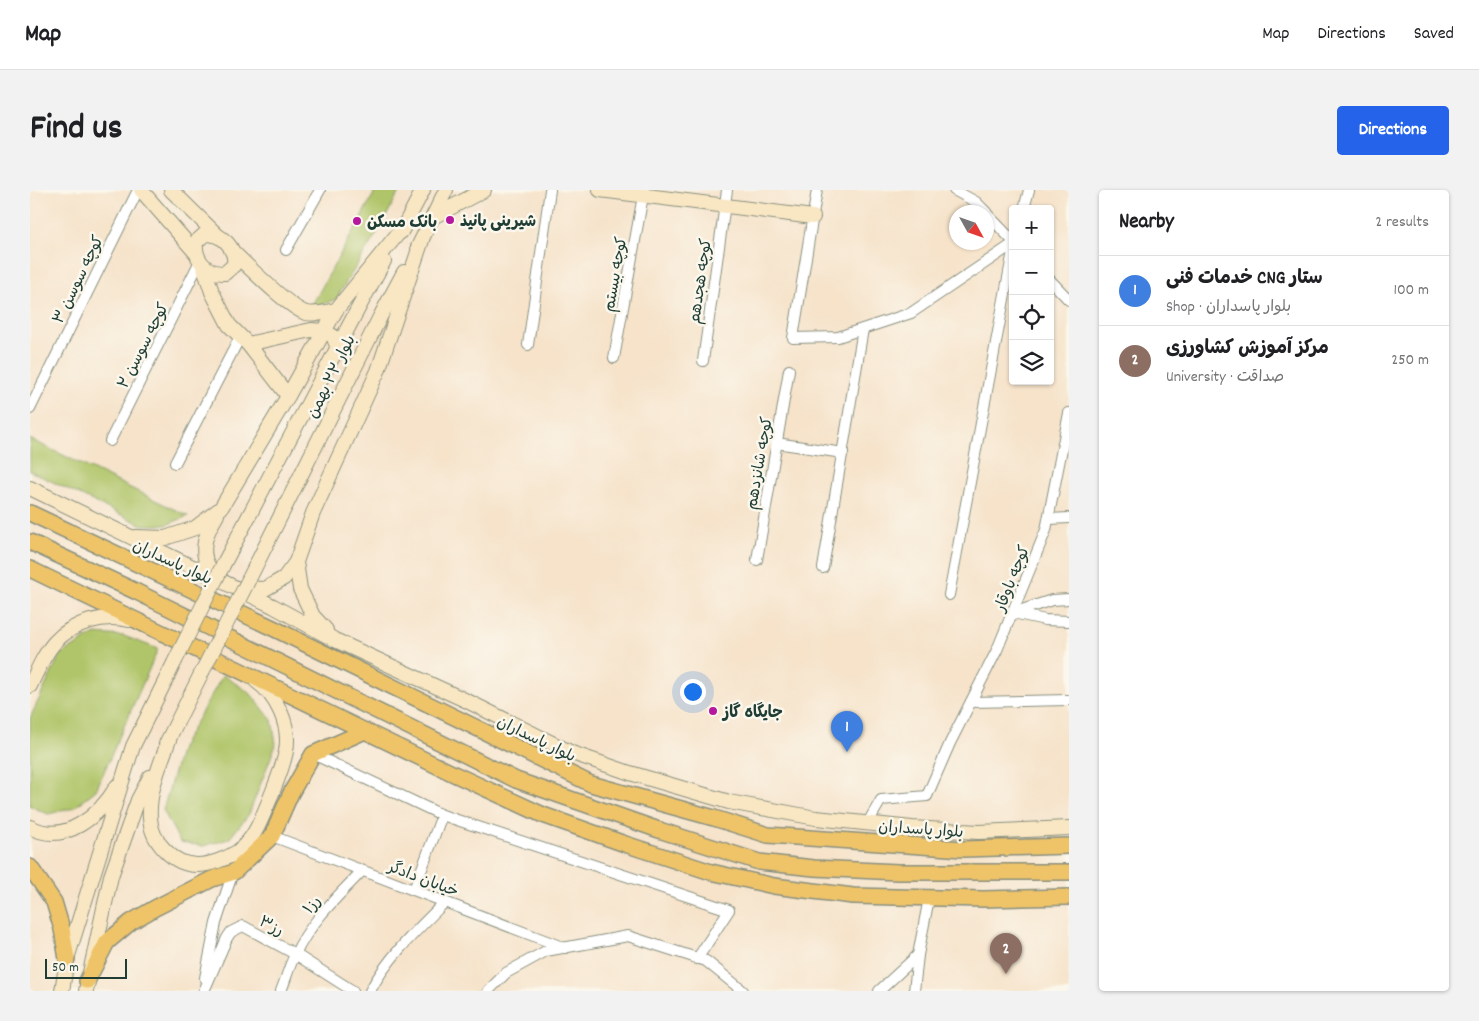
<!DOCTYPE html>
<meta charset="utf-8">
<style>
:root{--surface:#fff;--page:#f2f2f2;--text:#202124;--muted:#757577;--line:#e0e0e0;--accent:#2563eb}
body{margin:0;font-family:Dekko,"Playpen Sans Arabic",sans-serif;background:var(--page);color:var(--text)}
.controls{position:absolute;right:15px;top:15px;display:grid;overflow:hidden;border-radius:5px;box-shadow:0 1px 4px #0004}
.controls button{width:45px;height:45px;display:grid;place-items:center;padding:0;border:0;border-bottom:1px solid var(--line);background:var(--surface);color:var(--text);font:25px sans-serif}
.compass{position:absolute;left:919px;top:15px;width:45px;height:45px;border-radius:50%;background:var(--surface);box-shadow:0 1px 4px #0004;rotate:130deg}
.scale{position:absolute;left:15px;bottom:12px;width:82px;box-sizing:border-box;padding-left:5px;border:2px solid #1f3d34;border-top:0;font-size:14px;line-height:18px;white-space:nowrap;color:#1f3d34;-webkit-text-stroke:4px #fbf7ec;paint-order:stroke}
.you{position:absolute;left:662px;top:501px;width:18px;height:18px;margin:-12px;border:4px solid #fff;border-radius:50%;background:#1a73e8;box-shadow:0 0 0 8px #1a73e833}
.badge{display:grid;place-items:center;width:32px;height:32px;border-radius:50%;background:var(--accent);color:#fff;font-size:16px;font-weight:700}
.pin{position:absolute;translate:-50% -41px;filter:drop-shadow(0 1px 2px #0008)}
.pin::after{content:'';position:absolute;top:26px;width:18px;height:15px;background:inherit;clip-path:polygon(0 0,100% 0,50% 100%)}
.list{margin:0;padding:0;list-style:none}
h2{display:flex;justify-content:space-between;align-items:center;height:65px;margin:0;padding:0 20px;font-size:21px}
h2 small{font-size:16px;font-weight:400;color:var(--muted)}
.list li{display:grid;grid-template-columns:32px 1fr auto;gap:15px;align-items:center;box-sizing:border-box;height:70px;padding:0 20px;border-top:1px solid var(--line)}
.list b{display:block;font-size:19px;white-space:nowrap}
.list p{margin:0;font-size:16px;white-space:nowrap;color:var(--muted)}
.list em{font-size:16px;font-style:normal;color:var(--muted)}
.icon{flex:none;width:28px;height:28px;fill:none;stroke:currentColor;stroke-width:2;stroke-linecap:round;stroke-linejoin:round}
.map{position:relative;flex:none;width:1039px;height:801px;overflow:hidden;border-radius:5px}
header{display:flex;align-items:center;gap:30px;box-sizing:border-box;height:70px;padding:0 25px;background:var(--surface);border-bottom:1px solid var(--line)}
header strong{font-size:24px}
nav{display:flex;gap:28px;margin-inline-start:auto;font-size:18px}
.intro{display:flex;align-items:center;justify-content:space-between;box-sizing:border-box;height:120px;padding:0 30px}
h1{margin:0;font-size:35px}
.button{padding:12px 22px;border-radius:5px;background:var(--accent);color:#fff;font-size:18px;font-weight:700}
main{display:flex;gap:30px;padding:0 30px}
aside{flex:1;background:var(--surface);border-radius:5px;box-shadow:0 1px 4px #0004}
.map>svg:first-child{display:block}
.green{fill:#b0c569;stroke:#68814e}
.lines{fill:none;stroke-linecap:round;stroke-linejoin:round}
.street-casing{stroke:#8a907f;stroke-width:12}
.secondary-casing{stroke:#8a907f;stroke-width:16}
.primary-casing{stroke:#8a907f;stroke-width:18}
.street{stroke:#fff;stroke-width:10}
.secondary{stroke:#f9e7c3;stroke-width:14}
.primary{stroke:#efc469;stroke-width:15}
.secondary-bridge-casing{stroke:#8a907f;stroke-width:16;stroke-linecap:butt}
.secondary-bridge{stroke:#f9e7c3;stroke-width:14}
.poi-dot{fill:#b5179e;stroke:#fbf7ec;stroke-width:2}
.labels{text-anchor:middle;stroke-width:5;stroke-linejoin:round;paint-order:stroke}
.poi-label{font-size:16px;font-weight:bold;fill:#1f3d34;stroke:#fbf7ec;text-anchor:start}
.street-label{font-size:16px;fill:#1f3d34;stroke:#fbf7ec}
</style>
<header>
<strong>Map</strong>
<nav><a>Map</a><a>Directions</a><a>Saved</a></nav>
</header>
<div class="intro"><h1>Find us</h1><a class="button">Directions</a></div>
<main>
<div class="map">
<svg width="1039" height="801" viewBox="0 0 1039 801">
<rect width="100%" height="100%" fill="#fbf7ec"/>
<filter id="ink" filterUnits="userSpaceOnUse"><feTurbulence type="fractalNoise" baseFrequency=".02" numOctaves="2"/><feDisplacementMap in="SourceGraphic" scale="10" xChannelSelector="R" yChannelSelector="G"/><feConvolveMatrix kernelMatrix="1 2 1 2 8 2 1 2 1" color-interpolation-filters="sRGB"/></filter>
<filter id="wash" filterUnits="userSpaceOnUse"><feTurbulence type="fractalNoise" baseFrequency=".0096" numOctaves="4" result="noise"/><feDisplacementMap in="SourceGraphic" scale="20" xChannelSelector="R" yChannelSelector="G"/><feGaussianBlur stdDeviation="1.12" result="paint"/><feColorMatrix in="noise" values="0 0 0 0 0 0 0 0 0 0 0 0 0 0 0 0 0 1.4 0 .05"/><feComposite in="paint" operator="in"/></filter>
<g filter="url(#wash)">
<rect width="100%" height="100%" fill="#f6e3ca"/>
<!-- green -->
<g class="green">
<path d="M346,0H370L350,38L306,109L291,115H282Z"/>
<path d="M0,249L158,326L136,335H112L0,281Z"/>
<path d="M65,444L94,446L128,459L66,600L44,618L18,624L0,616V528L30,465Z"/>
<path d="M193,485L220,503L242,530L246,554L219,624L199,649L173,656L150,652L133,620L151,558Z"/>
</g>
</g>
<g filter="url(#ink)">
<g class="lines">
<defs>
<g id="street">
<path d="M787,0L763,148L808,147L881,123L983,54"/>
<path d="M924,0L946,12L956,22"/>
<path d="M994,19L999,0"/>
<path d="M956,23L983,51"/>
<path d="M256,60L290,0"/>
<path d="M1020,90L1039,110"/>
<path d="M498,155L520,0"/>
<path d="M584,168L614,0"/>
<path d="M673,171L697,0"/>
<path d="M0,219L108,0"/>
<path d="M80,251L170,71"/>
<path d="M746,253L813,263"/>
<path d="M145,273L210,147"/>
<path d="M1019,329L1039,328"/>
<path d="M727,370L759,180"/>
<path d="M793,378L833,139"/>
<path d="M919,405L983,61"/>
<path d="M983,423L1022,410L1039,409"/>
<path d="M983,423L1015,430L1039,431"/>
<path d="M941,512L1039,510"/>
<path d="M283,564L412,625L699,720L667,769"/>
<path d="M837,634L851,610L897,606L920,553L967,460L1016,340L1039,223"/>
<path d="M242,646L535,758"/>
<path d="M384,700L412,625"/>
<path d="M175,788L186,733L204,679"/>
<path d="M174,801L197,748L201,742L213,736L265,764L323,801"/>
<path d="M251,801C256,789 259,776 265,765C280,732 308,706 332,681"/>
<path d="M340,801C358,767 388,739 415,712"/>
<path d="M458,801L476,783L516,761L598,746L676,771L713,801"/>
<path d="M849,801L888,765"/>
<path d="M884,801L888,765L899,708"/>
</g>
<g id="secondary">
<path d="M111,0L166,63"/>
<path d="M141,0L189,47"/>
<path d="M570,0L783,27"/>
<path d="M403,27L454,0"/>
<path d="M371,42L393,0"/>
<path d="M175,44C193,43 206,58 204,75L195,83C177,84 164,70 166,52Z"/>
<path d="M388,57L416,0"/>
<path d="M201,60C216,74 259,118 276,123C287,125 296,122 306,120"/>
<path d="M173,75L182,102L199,135L218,154L258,206"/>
<path d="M218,154L281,140L294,141L303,146L308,158"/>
<path d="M0,298L243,416L305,450L437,511L542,563L600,583L699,612L786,628L882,638L949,642L1039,638"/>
<path d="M187,325C177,341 169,358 178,376C181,380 187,384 190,387"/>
<path d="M106,347L135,348L165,338L191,318L258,206L306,120L375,35"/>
<path d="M192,377L330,115L354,71"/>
<path d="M219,389L350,127L374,82"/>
<path d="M212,398L235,399L254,388L266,372"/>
<path d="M296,440L283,426L270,399L266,372L283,323L348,181L392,50"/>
<path d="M0,496C7,481 14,464 25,452C43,432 74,424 99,430"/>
<path d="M140,547C131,573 118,601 120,628C121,651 143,675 167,675C180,675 196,669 207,662C224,650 231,630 239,611C245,595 253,578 256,561C261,535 246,505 226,491"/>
<path d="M136,554L172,482"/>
<path d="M0,637C35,656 70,625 87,596"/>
<path d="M32,801L37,769L103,556L145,471"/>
<path d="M56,801L81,686L108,610L120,587"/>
</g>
<g id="primary">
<path d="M0,323L245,439L561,594L684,628L738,645L933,659L1039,656"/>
<path d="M0,352L107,402L486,590L629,640L729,672L784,678L868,682H1039"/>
<path d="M0,379L424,584L513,625L595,654L681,682L744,696L823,706L953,709L1039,707"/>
<path d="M0,677L24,712L32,739L37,769"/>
<path d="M57,791L77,752L101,732L125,718L182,689L204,682L242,646L261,603L283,564L335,541"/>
</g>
</defs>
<!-- street casing -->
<use href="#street" class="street-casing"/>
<!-- secondary casing -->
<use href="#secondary" class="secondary-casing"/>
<!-- primary casing -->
<use href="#primary" class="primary-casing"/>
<!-- street -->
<use href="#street" class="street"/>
<!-- secondary -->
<use href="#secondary" class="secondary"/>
<!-- primary -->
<use href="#primary" class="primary"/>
<defs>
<g id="secondary-bridge">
<path d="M145,471L192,377"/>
<path d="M172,482L219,389"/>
</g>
</defs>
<!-- secondary-bridge casing -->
<use href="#secondary-bridge" class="secondary-bridge-casing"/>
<!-- secondary-bridge -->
<use href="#secondary-bridge" class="secondary-bridge"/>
</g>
</g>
<!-- markers -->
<g class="poi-dot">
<circle cx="420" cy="30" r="5"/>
<circle cx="327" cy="31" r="5"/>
<circle cx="683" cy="521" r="5"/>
</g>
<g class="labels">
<!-- poi labels -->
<g class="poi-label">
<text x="430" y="36">شیرینی پانیذ</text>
<text x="337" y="37">بانک مسکن</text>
<text x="693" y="527">جایگاه گاز</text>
</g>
<!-- street labels -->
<g class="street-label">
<text transform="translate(584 84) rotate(-80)" y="6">کوچه بیستم</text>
<text transform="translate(47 89) rotate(-64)" y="6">کوچه سوسن ۳</text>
<text transform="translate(669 91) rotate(-82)" y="6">کوچه هجدهم</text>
<text transform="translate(112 155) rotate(-63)" y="6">کوچه سوسن ۲</text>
<text transform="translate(300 186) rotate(-64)" y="6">بلوار ۲۲ بهمن</text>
<text transform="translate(728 273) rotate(-80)" y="6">کوچه شانزدهم</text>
<text transform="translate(143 371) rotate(25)" y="6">بلوار پاسداران</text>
<text transform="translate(981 388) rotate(-68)" y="6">کوچه باوقار</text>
<text transform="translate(507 548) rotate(26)" y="6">بلوار پاسداران</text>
<text transform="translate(891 638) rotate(4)" y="6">بلوار پاسداران</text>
<text transform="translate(394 688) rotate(21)" y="6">خیابان دادگر</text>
<text transform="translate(281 714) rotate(-51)" y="6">رز۱</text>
<text transform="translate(242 735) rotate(28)" y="6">رز۳</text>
</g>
</g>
</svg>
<div class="controls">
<button>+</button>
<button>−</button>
<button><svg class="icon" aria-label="locate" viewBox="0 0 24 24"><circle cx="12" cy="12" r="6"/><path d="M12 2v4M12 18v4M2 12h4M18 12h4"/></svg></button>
<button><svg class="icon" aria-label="layers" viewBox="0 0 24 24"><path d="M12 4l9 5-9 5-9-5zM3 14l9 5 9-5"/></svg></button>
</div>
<svg class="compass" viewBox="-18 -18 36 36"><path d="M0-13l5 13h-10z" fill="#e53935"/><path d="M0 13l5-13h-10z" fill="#757577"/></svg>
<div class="scale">50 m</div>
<div class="you"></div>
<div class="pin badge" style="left:817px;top:562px;background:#3f7fe0">1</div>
<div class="pin badge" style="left:976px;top:784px;background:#8d6e63">2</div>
</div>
<aside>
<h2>Nearby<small>2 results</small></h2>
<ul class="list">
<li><span class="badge" style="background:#3f7fe0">1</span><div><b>خدمات فنی‌ CNG ستار</b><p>Shop · بلوار پاسداران</p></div><em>100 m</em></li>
<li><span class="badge" style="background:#8d6e63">2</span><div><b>مرکز آموزش کشاورزی</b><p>University · صداقت</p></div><em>250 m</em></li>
</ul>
</aside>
</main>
